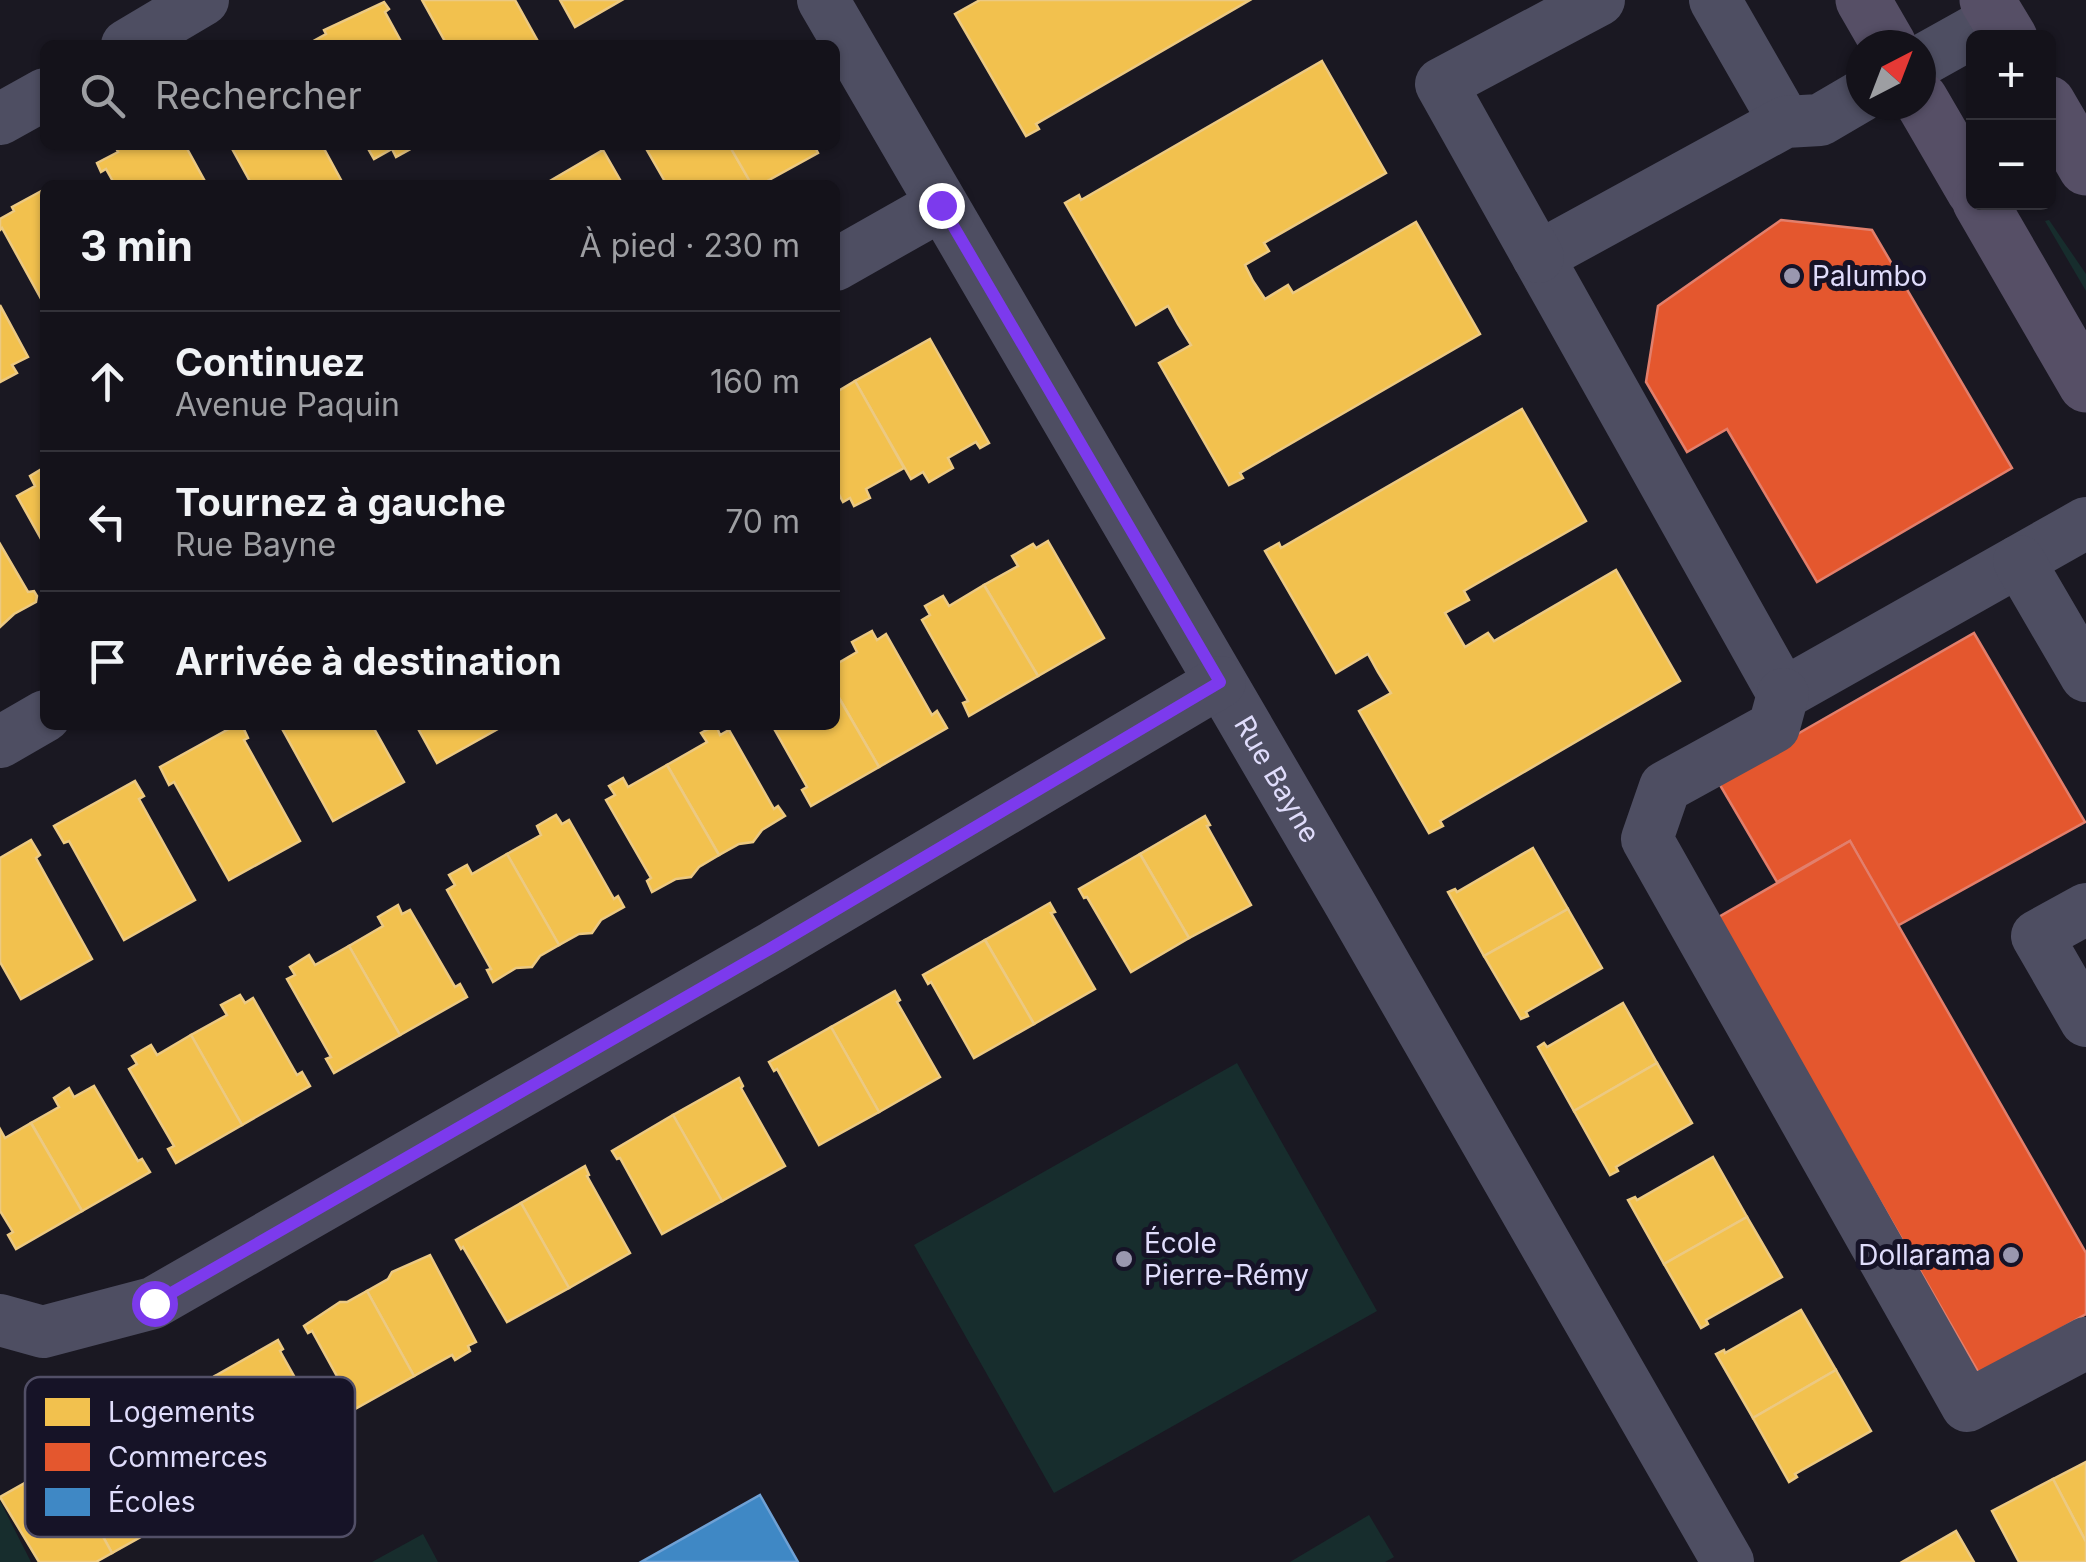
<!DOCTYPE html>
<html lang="fr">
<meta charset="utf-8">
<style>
:root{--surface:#14121a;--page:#1d1b23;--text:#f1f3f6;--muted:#9d9ea2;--line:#333239}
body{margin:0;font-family:Inter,sans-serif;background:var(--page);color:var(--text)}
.controls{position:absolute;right:30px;top:30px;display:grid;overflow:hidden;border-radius:15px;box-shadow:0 2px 8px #0004}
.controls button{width:90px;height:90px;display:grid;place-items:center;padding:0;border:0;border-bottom:2px solid var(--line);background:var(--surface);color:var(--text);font:50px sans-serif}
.compass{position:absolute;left:1846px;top:30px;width:90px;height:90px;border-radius:50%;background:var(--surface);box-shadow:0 2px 8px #0004;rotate:42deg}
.stop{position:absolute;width:30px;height:30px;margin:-22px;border:8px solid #7c3aed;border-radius:50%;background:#fff}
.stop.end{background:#7c3aed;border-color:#fff;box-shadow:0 2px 10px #0008}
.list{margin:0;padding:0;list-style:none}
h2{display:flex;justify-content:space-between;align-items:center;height:130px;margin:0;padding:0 40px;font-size:42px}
h2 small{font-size:32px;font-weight:400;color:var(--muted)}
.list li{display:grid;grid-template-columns:65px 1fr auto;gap:30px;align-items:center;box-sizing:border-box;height:140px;padding:0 40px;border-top:2px solid var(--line)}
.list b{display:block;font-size:38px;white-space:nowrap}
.list p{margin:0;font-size:32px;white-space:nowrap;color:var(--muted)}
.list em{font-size:32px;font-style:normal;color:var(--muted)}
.icon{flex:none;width:55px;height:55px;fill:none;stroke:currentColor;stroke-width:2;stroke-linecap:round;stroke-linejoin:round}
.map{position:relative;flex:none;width:2086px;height:1562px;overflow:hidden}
.search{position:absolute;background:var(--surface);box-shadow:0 2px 8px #0004;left:40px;top:40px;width:800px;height:110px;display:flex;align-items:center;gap:25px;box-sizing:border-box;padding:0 35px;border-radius:15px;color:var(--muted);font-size:38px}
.panel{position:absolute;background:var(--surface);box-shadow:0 2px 8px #0004;left:40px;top:180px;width:800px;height:550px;border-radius:15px}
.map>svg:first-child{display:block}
.green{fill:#172d2d}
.homes{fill:#f2c14e;stroke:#ecc982;stroke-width:2.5}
.shops{fill:#e4572e;stroke:#e27f6c;stroke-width:2.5}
.schools{fill:#3f88c5;stroke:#6fa1d5;stroke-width:2.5}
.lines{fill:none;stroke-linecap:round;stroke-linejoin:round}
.minor{stroke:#4e4e62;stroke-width:52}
.major{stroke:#564f66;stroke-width:55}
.route{stroke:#7c3aed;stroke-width:12}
.poi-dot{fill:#9a97af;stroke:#161327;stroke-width:4}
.labels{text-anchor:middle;stroke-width:10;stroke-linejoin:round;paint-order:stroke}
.poi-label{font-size:28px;fill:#dfdcfb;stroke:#161327;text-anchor:start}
.street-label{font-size:28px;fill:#dfdcfb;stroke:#161327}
.key{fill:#161327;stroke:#524f67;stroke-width:2.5}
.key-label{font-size:28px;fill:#dfdcfb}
</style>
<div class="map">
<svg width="2086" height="1562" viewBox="0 0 2086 1562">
<rect width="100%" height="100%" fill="#1a1822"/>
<!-- green -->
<g class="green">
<path d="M2049,220L2086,274V291L2045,221Z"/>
<path d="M1237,1063L1377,1311L1054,1493L914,1245Z"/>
<path d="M0,1501L31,1562H0Z"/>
<path d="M1369,1515L1394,1557L1385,1562H1290Z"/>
<path d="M423,1534L438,1562H372Z"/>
</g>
<!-- homes -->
<g class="homes">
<path d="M422,0H515L540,45H447Z"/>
<path d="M560,0H622L575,27Z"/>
<path d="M980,0H1250L1036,124L1039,129L1026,136L955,14Z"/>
<path d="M384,2L389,9L385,12L403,45H306L326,34L324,30Z"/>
<path d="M1322,61L1386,173L1264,243L1269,251L1245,265L1253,281L1265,299L1288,285L1293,293L1416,222L1480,334L1240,473L1243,478L1229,485L1159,363L1191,345L1178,324L1168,306L1136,325L1065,203L1079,195L1081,200Z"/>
<path d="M121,145H185L207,185H115L106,169L101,172L97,163L118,152L116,148Z"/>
<path d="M230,145H322L341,180L331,185H252Z"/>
<path d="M366,145H418L396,157L392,149L374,159Z"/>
<path d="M644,145H729L752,185H667Z"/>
<path d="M729,145H814L818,153L760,185H752Z"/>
<path d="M603,150L623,185H543Z"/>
<path d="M45,189V306L2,228L0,230V219L14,211L12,207Z"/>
<path d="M0,305L28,357L12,365L17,373L0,382Z"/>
<path d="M930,339L989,443L980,448L976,442L948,458L953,468L929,482L923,472L911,479L855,381Z"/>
<path d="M855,381L904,468L866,489L870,498L854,506L850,498L843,502L835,487V393Z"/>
<path d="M1522,409L1586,521L1464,591L1469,600L1445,613L1465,647L1488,633L1494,641L1616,570L1680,681L1440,821L1443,826L1429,833L1359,711L1391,693L1378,672L1368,654L1336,673L1265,551L1279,543L1281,548Z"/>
<path d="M45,467V546L17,496L35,486L30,476Z"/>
<path d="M1048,541L1104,638L1038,676L984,585L1018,566L1012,556L1033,544L1036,548Z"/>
<path d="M0,544L28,592L34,591L37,596L36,602L14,614L0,627Z"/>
<path d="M984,585L1038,676L969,716L963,703L968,701L922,620L930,615L925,606L943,596L949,606Z"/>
<path d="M872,631L877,640L886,634L932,715L937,711L947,728L879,767L835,691V665L857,652L852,642Z"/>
<path d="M835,691L879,767L811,806L802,790L807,787L772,725H835Z"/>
<path d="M236,725H242L248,738L244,740L300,841L229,880L174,782L169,785L160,767Z"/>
<path d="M280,725H372L404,782L333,821Z"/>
<path d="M416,725H505L437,763Z"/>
<path d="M716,725L720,735L729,730L774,809L778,806L785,816L762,830L753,842L739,844L719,855L667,765L707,742L701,733Z"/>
<path d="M667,765L719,855L699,867L691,877L676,879L652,892L647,881L651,878L606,800L615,795L609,786L623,778L628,787Z"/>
<path d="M135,781L144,796L139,799L195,900L124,940L69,841L64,843L54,826Z"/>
<path d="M556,815L562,824L569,820L614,899L618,896L624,907L601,920L592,933L579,934L559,945L507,854L541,835L537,826Z"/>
<path d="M1205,816L1210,825L1207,826L1251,905L1189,938L1140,854Z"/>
<path d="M31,840L40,855L36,858L92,959L21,999L0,962V858Z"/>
<path d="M1533,848L1568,909L1484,956L1448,892L1455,889L1457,892Z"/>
<path d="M507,854L559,945L540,956L532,967L516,968L493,982L487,970L491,969L447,890L455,885L449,875L467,865L472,874Z"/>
<path d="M1140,854L1189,938L1131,972L1087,897L1084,898L1079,889Z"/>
<path d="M1050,903L1055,912L1051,913L1095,989L1034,1024L985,940Z"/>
<path d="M398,905L402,914L410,910L455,987L460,984L467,997L400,1035L349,946L383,926L378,917Z"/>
<path d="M1568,909L1602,968L1526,1012L1528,1016L1521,1019L1484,956Z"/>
<path d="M985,940L1034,1024L974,1058L931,982L928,984L923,975Z"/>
<path d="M349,946L400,1035L334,1073L326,1059L331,1057L287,979L295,975L290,967L309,955L315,965Z"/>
<path d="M895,991L900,1000L897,1002L940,1077L879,1112L831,1027Z"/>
<path d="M240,995L245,1003L253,998L297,1075L302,1072L310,1086L242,1125L191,1035L227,1015L221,1005Z"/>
<path d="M1623,1003L1657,1063L1574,1111L1538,1047L1544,1043L1547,1047Z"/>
<path d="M831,1027L879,1112L819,1145L777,1069L774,1071L769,1062Z"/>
<path d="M191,1035L242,1125L176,1163L168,1149L174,1146L129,1069L137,1064L132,1056L151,1045L157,1055Z"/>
<path d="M1657,1063L1692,1123L1616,1167L1618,1171L1610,1175L1574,1111Z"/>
<path d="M739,1078L743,1086L741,1088L785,1166L722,1201L673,1115Z"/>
<path d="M94,1086L138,1161L142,1159L150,1172L82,1211L31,1123L59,1107L54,1098L69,1088L74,1097Z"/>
<path d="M673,1115L722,1201L662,1234L620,1158L617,1159L612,1151Z"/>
<path d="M31,1123L82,1211L16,1249L8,1235L13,1232L0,1211V1129L5,1138Z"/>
<path d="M1713,1157L1747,1217L1664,1264L1628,1200L1635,1197L1637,1200Z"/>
<path d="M585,1166L589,1175L587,1176L630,1253L569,1288L521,1203Z"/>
<path d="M521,1203L569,1288L507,1322L463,1247L461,1249L456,1240Z"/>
<path d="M1747,1217L1782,1277L1706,1320L1708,1324L1701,1328L1664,1264Z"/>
<path d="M430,1255L476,1342L468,1346L470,1351L455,1360L452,1355L414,1376L367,1291L388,1279L392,1272Z"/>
<path d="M367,1291L414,1376L355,1409L312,1331L308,1333L304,1326L340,1302H347Z"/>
<path d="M1801,1310L1836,1370L1753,1418L1716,1354L1724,1350L1725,1353Z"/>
<path d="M278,1340L283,1349L280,1351L326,1433L266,1467L215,1376Z"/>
<path d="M1836,1370L1871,1431L1795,1474L1797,1477L1789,1482L1753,1418Z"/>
<path d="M215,1376L266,1467L205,1501L160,1419L157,1421L152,1412Z"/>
<path d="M125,1426L128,1436L173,1519L112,1553L62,1462Z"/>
<path d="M62,1462L112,1553L96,1562H39L0,1497Z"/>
<path d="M2086,1462V1542L2053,1479Z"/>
<path d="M2053,1479L2086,1542V1562H2019L1992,1511Z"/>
<path d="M1956,1531L1974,1562H1902Z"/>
</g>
<!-- shops -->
<g class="shops">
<path d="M1781,220L1872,230L2012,468L1817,582L1727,429L1687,452L1646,382L1658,306Z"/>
<path d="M1974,633L2085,822L1897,926L1850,841L1777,882L1717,780Z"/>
<path d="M1850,841L2086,1253V1314L1980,1375L1717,918Z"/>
</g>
<!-- schools -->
<path class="schools" d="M760,1495L798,1562H641Z"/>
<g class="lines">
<!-- minor -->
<g class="minor">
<path id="s1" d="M823,0L1349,902L1728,1562"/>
<path d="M1715,0L1785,122"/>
<path d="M127,45L203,0"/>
<path d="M1921,61L1998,18"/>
<path d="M1861,96L1820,120L1785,122L1538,257L1783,694L2086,523"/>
<path d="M0,119L45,94"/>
<path d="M1538,257L1441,84L1599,0"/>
<path d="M835,265L941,205"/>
<path d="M2019,561L2086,676"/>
<path d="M1783,694L1774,727L1665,787L1647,839L1967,1406L2086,1343"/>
<path d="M0,742L45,716"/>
<path d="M2086,909L2037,936L2086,1021"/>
<path d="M0,1320L43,1332L153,1303L773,947L1220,682"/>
</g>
<!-- major -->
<g class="major">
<path d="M1863,0L1889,45"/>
<path d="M1987,0L2010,38"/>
<path d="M1921,100L1974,191"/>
<path d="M2048,103L2086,168"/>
<path d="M1980,202L2086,385"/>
</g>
</g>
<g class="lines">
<!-- route -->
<path class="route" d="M154,1303L773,947L1220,682L941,205"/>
</g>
<!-- markers -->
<g class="poi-dot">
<circle cx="1792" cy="276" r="10"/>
<circle cx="2011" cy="1255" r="10"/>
<circle cx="1124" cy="1259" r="10"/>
</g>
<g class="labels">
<!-- poi labels -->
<g class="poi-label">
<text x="1812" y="286">Palumbo</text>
<text x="1144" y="1253">École<tspan x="1144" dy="32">Pierre-Rémy</tspan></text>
<text x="1991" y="1265" text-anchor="end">Dollarama</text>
</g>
<!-- street labels -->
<g class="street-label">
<text dy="10" stroke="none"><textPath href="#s1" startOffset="902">Rue Bayne</textPath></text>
</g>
</g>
<!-- legend -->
<rect x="25" y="1377" width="330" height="160" rx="15" class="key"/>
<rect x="45" y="1398" width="45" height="28" fill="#f2c14e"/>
<rect x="45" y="1443" width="45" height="28" fill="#e4572e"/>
<rect x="45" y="1488" width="45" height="28" fill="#3f88c5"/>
<g class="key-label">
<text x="108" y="1422">Logements</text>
<text x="108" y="1467">Commerces</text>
<text x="108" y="1512">Écoles</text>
</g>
</svg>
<div class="controls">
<button>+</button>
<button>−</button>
</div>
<svg class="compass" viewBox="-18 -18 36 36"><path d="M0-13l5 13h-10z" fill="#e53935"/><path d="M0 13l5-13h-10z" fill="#9d9ea2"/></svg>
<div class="stop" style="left:154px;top:1303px"></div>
<div class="stop end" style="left:941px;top:205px"></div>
<div class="search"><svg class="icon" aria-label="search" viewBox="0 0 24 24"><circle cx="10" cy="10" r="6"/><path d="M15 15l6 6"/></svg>Rechercher</div>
<section class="panel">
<h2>3 min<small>À pied · 230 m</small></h2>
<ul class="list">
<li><svg class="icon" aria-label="ahead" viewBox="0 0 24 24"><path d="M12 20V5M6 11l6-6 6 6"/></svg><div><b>Continuez</b><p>Avenue Paquin</p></div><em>160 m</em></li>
<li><svg class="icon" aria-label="left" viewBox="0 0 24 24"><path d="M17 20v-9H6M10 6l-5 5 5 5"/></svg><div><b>Tournez à gauche</b><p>Rue Bayne</p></div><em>70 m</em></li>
<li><svg class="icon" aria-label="arrive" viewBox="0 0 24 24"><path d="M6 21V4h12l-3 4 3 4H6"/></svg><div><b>Arrivée à destination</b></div></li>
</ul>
</section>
</div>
